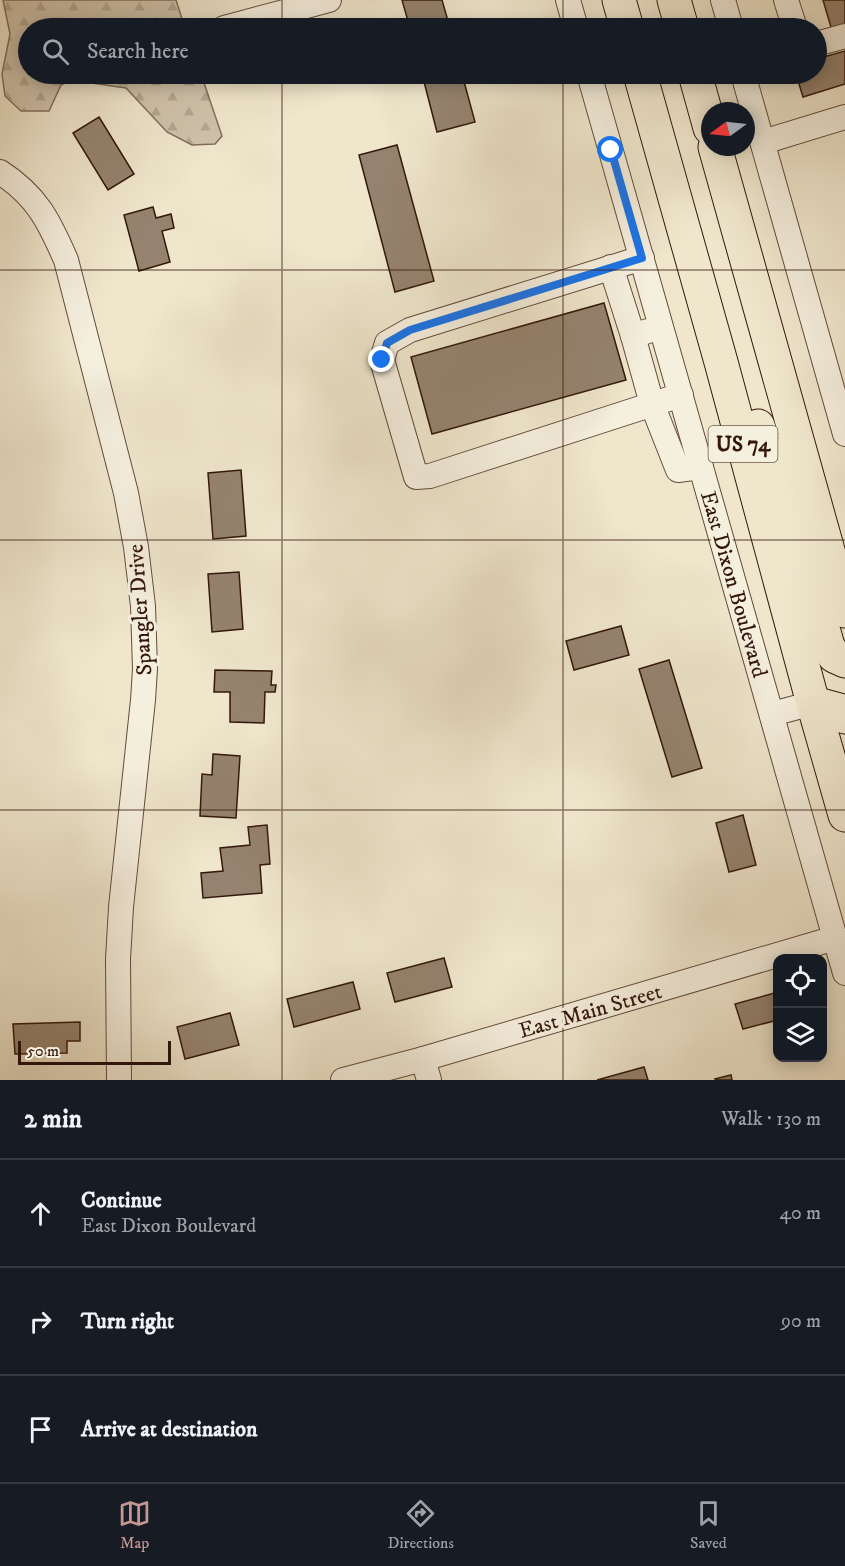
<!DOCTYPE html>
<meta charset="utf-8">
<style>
:root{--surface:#171b24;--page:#20242c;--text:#f1f3f6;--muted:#9ea1a6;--line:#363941;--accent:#c59692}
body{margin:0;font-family:"IM FELL DW Pica",serif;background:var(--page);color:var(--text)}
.controls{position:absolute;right:18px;bottom:18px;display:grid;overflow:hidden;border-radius:12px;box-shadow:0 3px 15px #0003}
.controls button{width:54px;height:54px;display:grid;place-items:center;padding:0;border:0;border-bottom:2px solid var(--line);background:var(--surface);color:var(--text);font:30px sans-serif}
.compass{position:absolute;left:701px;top:102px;width:54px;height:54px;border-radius:50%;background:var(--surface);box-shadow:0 3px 15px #0003;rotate:255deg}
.scale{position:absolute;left:18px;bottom:15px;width:153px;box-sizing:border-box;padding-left:6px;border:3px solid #34170b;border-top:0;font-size:16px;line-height:21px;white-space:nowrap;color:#34170b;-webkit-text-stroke:4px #f5efde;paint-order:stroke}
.stop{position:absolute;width:18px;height:18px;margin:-14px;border:4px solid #1a73e8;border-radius:50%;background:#fff}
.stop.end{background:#1a73e8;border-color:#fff;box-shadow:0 2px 6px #0008}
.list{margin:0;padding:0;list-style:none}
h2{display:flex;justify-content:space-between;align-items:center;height:78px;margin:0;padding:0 24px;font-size:26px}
h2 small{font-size:20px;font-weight:400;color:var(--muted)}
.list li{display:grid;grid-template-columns:39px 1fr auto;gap:18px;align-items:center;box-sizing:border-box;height:108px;padding:0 24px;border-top:2px solid var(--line)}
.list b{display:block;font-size:22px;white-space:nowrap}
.list p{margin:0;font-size:20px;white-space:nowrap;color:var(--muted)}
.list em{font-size:20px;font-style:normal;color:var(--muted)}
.icon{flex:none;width:33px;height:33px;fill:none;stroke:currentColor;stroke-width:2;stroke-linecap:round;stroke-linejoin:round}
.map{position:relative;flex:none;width:845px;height:1080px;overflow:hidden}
.search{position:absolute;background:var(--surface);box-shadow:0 3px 15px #0003;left:18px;right:18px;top:18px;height:66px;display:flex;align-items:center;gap:15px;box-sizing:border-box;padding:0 21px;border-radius:33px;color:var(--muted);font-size:22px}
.sheet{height:402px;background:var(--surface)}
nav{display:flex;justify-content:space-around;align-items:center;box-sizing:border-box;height:84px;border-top:2px solid var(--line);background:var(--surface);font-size:16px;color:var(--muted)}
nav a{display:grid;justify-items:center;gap:3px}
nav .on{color:var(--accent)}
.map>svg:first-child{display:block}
.forest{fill:url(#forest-firs);stroke:#826d5b;stroke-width:1.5}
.building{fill:#95836f;stroke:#34170b;stroke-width:1.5}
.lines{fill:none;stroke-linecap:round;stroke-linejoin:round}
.minor-casing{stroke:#634b3b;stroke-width:26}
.highway-casing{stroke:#34170b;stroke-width:35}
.minor{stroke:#f5efde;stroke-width:24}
.highway{stroke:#efe6cc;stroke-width:33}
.route{stroke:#1a73e8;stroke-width:8}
.grid{fill:none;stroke:#34170b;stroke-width:1.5;stroke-opacity:0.55}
.labels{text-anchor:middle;stroke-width:6;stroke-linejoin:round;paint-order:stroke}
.shield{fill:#f5efde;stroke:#6e584a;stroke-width:1.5}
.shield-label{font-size:21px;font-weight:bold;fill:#34170b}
.street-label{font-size:22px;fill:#34170b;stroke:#f5efde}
</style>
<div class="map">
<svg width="845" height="1080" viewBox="0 0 845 1080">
<defs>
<pattern id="forest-firs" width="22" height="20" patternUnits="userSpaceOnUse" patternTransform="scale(1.5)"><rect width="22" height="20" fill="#cfc3ab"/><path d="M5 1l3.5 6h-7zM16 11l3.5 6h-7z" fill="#b2a792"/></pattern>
</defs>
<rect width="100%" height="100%" fill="#efe6cc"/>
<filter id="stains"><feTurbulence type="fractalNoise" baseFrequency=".00333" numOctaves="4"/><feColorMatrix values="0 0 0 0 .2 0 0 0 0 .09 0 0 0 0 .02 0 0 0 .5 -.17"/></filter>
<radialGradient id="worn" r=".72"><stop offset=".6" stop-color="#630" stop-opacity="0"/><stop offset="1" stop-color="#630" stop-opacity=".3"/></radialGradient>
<!-- forest -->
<path class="forest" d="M3,0H176L185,28H28V74H201L222,136L215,144L192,145L167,132L126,88L71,80L61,85L49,111H21L5,96L2,74L10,34Z"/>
<!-- building -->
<g class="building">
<path d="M402,0H442L450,28H410Z"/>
<path d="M823,0H845V30L833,34Z"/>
<path d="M845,51V84L803,97L796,74H816V59Z"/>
<path d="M422,74H462L475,122L437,132Z"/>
<path d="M99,117L134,174L108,190L73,133Z"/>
<path d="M397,145L434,281L395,292L359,155Z"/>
<path d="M153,207L156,218L171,214L174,228L162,231L170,262L139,271L124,215Z"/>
<path d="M604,303L626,380L432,434L411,357Z"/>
<path d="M241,470L246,536L213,539L208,473Z"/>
<path d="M239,572L243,629L212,632L208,574Z"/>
<path d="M621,626L629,655L574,670L566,641Z"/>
<path d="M669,660L702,768L672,777L639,669Z"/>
<path d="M215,670L272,671L271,685H276L275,692H265L264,723L230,722V692H214Z"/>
<path d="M213,754L240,756L236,818L200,816L202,774L212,775Z"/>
<path d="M743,815L756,865L729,872L716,823Z"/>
<path d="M267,825L270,864L260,865L262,893L203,898L201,873L223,871L220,848L250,845L248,827Z"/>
<path d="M444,958L452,987L395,1002L387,973Z"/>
<path d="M353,982L360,1009L294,1027L287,999Z"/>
<path d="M778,992V1020L743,1029L735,1004Z"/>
<path d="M230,1013L239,1045L185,1059L177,1027Z"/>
<path d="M80,1022V1041H67V1053L15,1054L13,1024Z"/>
<path d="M644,1067L648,1080H597Z"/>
<path d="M731,1075L732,1080H716L715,1079Z"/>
</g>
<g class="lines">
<defs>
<g id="minor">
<path d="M568,0L576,28"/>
<path d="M723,0L731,28"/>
<path d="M786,0L795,28"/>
<path d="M224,28L329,0"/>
<path d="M816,44L845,36"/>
<path d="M589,74L845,973"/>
<path d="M743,74L845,434"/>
<path d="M763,142L845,117"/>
<path d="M0,172C37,196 49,221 66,260L126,493L136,547L143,606L145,669L143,700L121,907L118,959L119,1080"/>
<path d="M642,258L410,330L387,343L382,360L416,477L430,476L681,395"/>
<path d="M611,267L633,336L648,331"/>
<path d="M633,336L652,404L678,470L701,467"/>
<path d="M772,714L813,703"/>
<path d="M423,1059L429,1080"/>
<path d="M343,1080L423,1059L835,938"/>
</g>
<g id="highway">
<path d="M619,0L627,28"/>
<path d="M674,0L682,28"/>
<path d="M640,74L721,362L813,703L845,815"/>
<path d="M695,74L710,128"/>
<path d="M715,147L845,611"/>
<path d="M758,426L796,534L828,646L834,656L845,661"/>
<path d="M813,703L839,710L845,717"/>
</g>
</defs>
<!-- minor casing -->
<use href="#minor" class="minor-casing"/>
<!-- highway casing -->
<use href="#highway" class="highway-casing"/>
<!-- minor -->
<use href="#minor" class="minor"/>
<!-- highway -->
<use href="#highway" class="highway"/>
</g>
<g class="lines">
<!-- route -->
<path class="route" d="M382,360L387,343L410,330L642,258L611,150"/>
</g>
<!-- grid -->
<path class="grid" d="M282,0V28M563,0V28M282,74V1080M563,74V1080M0,270H845M0,540H845M0,810H845"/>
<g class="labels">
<!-- shield labels -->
<rect class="shield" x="708.5" y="426" width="69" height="36" rx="4.5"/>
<g class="shield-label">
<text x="743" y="451">US 74</text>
</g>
<!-- street labels -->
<g class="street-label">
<text transform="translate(735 584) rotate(74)" y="8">East Dixon Boulevard</text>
<text transform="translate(139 610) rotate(-94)" y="8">Spangler Drive</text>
<text transform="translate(590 1010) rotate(-16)" y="8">East Main Street</text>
</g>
</g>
<rect width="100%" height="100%" filter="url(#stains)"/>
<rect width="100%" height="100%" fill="url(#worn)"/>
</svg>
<div class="controls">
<button><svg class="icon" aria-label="locate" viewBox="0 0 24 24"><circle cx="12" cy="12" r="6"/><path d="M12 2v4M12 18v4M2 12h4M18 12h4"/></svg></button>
<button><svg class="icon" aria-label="layers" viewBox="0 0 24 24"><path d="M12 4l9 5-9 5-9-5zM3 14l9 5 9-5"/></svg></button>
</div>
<svg class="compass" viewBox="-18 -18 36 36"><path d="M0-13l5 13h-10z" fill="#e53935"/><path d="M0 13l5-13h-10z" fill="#9ea1a6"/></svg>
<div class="scale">50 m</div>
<div class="stop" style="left:611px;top:150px"></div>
<div class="stop end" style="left:382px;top:360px"></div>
<div class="search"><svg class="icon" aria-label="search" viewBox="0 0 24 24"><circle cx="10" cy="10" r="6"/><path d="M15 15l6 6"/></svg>Search here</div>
</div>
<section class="sheet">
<h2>2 min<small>Walk · 130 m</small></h2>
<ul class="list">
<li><svg class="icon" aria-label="ahead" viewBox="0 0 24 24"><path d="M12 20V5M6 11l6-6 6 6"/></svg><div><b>Continue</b><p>East Dixon Boulevard</p></div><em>40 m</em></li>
<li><svg class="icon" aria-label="right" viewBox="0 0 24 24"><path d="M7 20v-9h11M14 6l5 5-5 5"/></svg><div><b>Turn right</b></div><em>90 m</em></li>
<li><svg class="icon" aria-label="arrive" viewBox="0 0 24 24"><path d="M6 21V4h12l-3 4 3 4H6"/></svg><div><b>Arrive at destination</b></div></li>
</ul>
</section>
<nav>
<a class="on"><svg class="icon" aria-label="map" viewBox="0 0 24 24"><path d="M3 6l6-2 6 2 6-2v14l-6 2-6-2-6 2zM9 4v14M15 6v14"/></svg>Map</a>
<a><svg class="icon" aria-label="directions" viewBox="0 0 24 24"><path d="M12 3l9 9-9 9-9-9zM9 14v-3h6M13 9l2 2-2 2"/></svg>Directions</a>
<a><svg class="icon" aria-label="saved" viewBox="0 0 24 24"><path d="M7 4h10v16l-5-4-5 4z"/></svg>Saved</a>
</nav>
